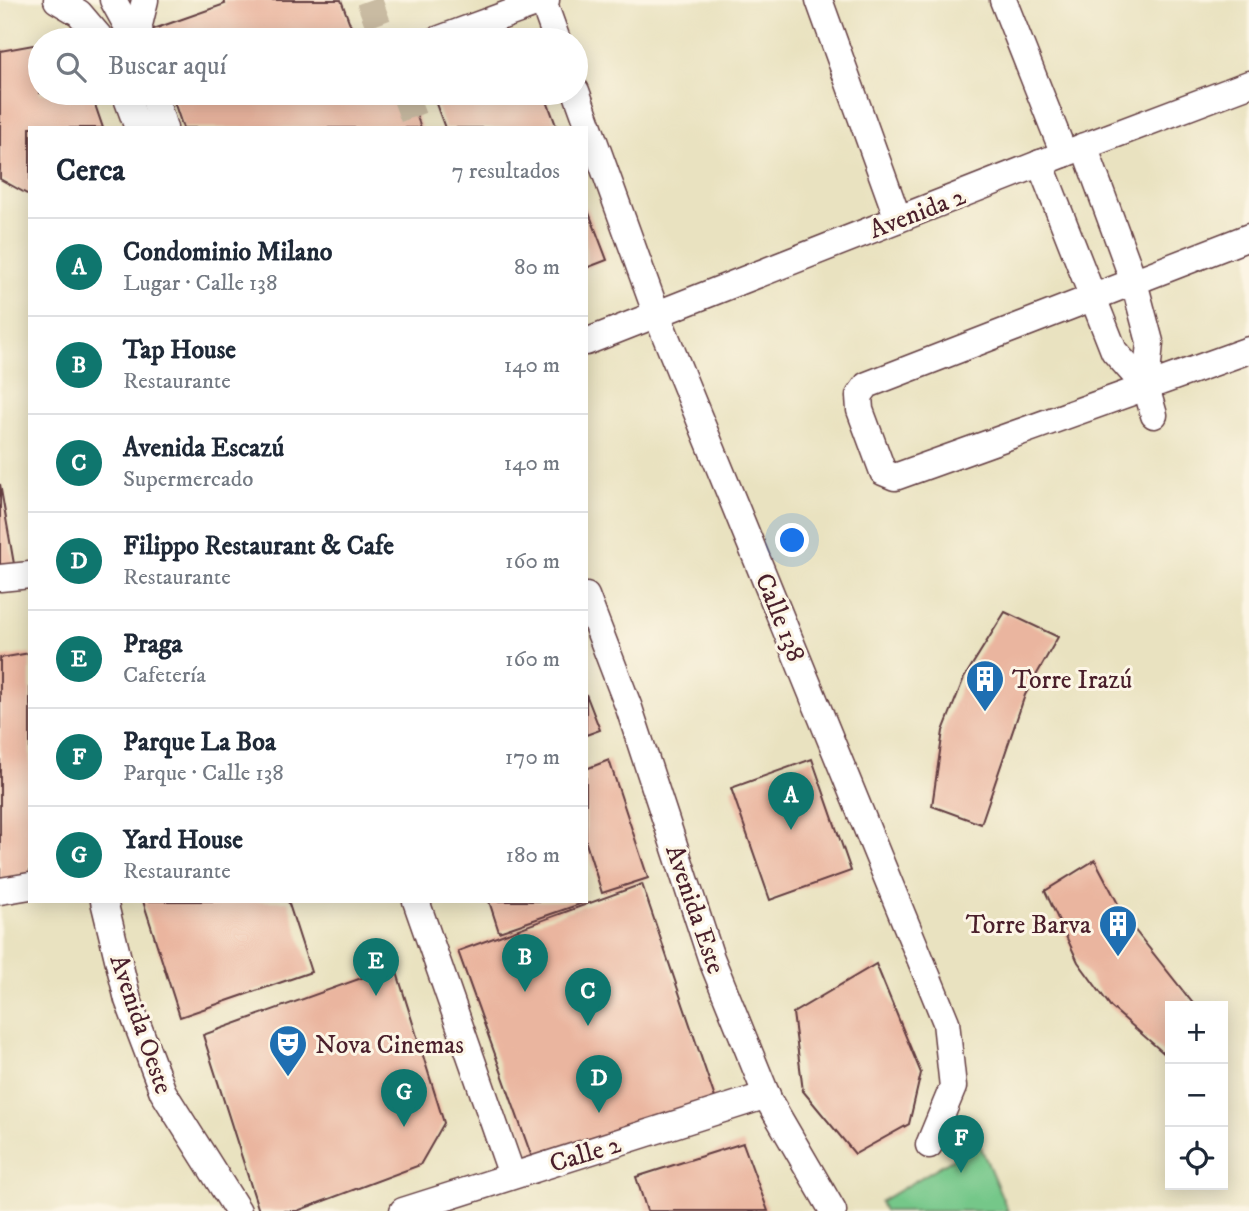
<!DOCTYPE html>
<html lang="es">
<meta charset="utf-8">
<style>
:root{--surface:#fff;--page:#f2f2f3;--text:#1f2937;--muted:#747a83;--line:#e0e1e3;--accent:#0f766e}
body{margin:0;font-family:"IM FELL DW Pica",serif;background:var(--page);color:var(--text)}
.controls{position:absolute;right:21px;bottom:21px;display:grid;overflow:hidden;border-radius:0px;box-shadow:0 4px 18px #0003}
.controls button{width:63px;height:63px;display:grid;place-items:center;padding:0;border:0;border-bottom:2px solid var(--line);background:var(--surface);color:var(--text);font:35px sans-serif}
.you{position:absolute;left:793px;top:541px;width:24px;height:24px;margin:-18px;border:5px solid #fff;border-radius:50%;background:#1a73e8;box-shadow:0 0 0 10px #1a73e833}
.badge{display:grid;place-items:center;width:46px;height:46px;border-radius:50%;background:var(--accent);color:#fff;font-size:23px;font-weight:700}
.pin{position:absolute;translate:-50% -58px;filter:drop-shadow(0 2px 4px #0008)}
.pin::after{content:'';position:absolute;top:37px;width:24px;height:21px;background:inherit;clip-path:polygon(0 0,100% 0,50% 100%)}
.list{margin:0;padding:0;list-style:none}
h2{display:flex;justify-content:space-between;align-items:center;height:91px;margin:0;padding:0 28px;font-size:30px}
h2 small{font-size:23px;font-weight:400;color:var(--muted)}
.list li{display:grid;grid-template-columns:46px 1fr auto;gap:21px;align-items:center;box-sizing:border-box;height:98px;padding:0 28px;border-top:2px solid var(--line)}
.list b{display:block;font-size:26px;white-space:nowrap}
.list p{margin:0;font-size:23px;white-space:nowrap;color:var(--muted)}
.list em{font-size:23px;font-style:normal;color:var(--muted)}
.icon{flex:none;width:38px;height:38px;fill:none;stroke:currentColor;stroke-width:2;stroke-linecap:round;stroke-linejoin:round}
.map{position:relative;flex:none;width:1249px;height:1211px;overflow:hidden}
.search{position:absolute;background:var(--surface);box-shadow:0 4px 18px #0003;left:28px;top:28px;width:560px;height:77px;display:flex;align-items:center;gap:18px;box-sizing:border-box;padding:0 24px;border-radius:38px;color:var(--muted);font-size:26px}
.panel{position:absolute;background:var(--surface);box-shadow:0 4px 18px #0003;left:28px;top:126px;width:560px;height:777px;border-radius:0px}
.map>svg:first-child{display:block}
.green{fill:#75c789;stroke:#60735a;stroke-width:2}
.building{fill:#eab59f}
.lines{fill:none;stroke-linecap:round;stroke-linejoin:round}
.minor-tunnel{stroke:#c9bba2;stroke-width:26;stroke-dasharray:26 13;stroke-linecap:butt}
.minor-casing{stroke:#623c41;stroke-width:29}
.minor{stroke:#fff;stroke-width:26}
.labels{text-anchor:middle;stroke-width:6;stroke-linejoin:round;paint-order:stroke}
.street-label{font-size:26px;fill:#4a1f2b;stroke:#fcf5e5}
.poi-label{font-size:26px;fill:#4a1f2b;stroke:#fcf5e5;text-anchor:start}
</style>
<div class="map">
<svg width="1249" height="1211" viewBox="0 0 1249 1211">
<rect width="100%" height="100%" fill="#fcf5e5"/>
<filter id="ink" filterUnits="userSpaceOnUse"><feTurbulence type="fractalNoise" baseFrequency=".0143" numOctaves="2"/><feDisplacementMap in="SourceGraphic" scale="14" xChannelSelector="R" yChannelSelector="G"/><feConvolveMatrix kernelMatrix="1 2 1 2 8 2 1 2 1" color-interpolation-filters="sRGB"/></filter>
<filter id="wash" filterUnits="userSpaceOnUse"><feTurbulence type="fractalNoise" baseFrequency=".00686" numOctaves="4" result="noise"/><feDisplacementMap in="SourceGraphic" scale="28" xChannelSelector="R" yChannelSelector="G"/><feGaussianBlur stdDeviation="1.57" result="paint"/><feColorMatrix in="noise" values="0 0 0 0 0 0 0 0 0 0 0 0 0 0 0 0 0 1.4 0 .05"/><feComposite in="paint" operator="in"/></filter>
<g filter="url(#wash)">
<rect width="100%" height="100%" fill="#e9e2c0"/>
<!-- green -->
<path class="green" d="M979,1143L1008,1211H884L880,1202Z"/>
<g id="blocks">
<!-- building -->
<g class="building">
<path d="M223,0H341L356,40H154L151,30L225,4Z"/>
<path d="M33,45L40,50V93H91L103,128H30V193L27,194L0,179V51Z"/>
<path d="M171,93H374L375,95L409,93L421,128H183Z"/>
<path d="M432,93H544L557,128H445Z"/>
<path d="M586,205L607,260L586,268Z"/>
<path d="M0,484L14,564L0,566Z"/>
<path d="M1005,612L1058,637L1025,695L981,824L932,806L943,731L964,678Z"/>
<path d="M30,653V873L0,879V658Z"/>
<path d="M586,694L600,730L586,735Z"/>
<path d="M812,759L851,871L770,900L731,788Z"/>
<path d="M609,760L648,878L602,893L586,843V769Z"/>
<path d="M1095,860L1126,919L1195,1006H1170V1055L1168,1057L1111,1007L1078,962L1045,891Z"/>
<path d="M642,884L716,1101L535,1166L458,951Z"/>
<path d="M143,901H288L311,972L180,1017Z"/>
<path d="M489,901H582L583,903L499,932Z"/>
<path d="M876,964L921,1073L909,1124L855,1154L803,1091L793,1013Z"/>
<path d="M395,966L444,1123L420,1165L297,1211H259L203,1035Z"/>
<path d="M743,1143L768,1211H647L636,1177Z"/>
</g>
</g>
</g>
<g filter="url(#ink)">
<use href="#blocks" fill-opacity="0" stroke="#623c41" stroke-width="2"/>
<g class="lines">
<!-- minor-tunnel -->
<g class="minor-tunnel">
<path d="M369,0L384,40"/>
<path d="M404,93L417,128"/>
</g>
<defs>
<g id="minor">
<path d="M57,0L79,13L102,40"/>
<path d="M113,0L135,40"/>
<path d="M819,0L898,219"/>
<path d="M1003,0L1064,154"/>
<path d="M543,1L557,40"/>
<path d="M140,40L139,25L145,0"/>
<path d="M437,40L546,0"/>
<path d="M576,91L657,315L946,1022L953,1087L929,1145"/>
<path d="M125,93L138,128"/>
<path d="M153,93L164,128"/>
<path d="M1084,146L1134,282L1150,342L1146,387"/>
<path d="M1040,163L1114,351L1146,387L1154,415"/>
<path d="M1249,237L867,385L859,396L860,410L883,472L895,477L1249,350"/>
<path d="M586,342L1064,154L1249,84"/>
<path d="M0,578L30,575"/>
<path d="M586,596L629,708L711,958L769,1101L833,1211"/>
<path d="M0,891L30,886"/>
<path d="M104,901L128,1000L163,1092L238,1211"/>
<path d="M416,901L512,1175"/>
<path d="M403,1211L767,1095"/>
</g>
</defs>
<!-- minor casing -->
<use href="#minor" class="minor-casing"/>
<!-- minor -->
<use href="#minor" class="minor"/>
</g>
</g>
<!-- icons -->
<defs>
<symbol id="building-pin" viewBox="-11 -11 22 30"><path d="M0 17L-7.5 6A9.5 9.5 0 1 1 7.5 6Z" fill="#1f6fb2" stroke="#fcf5e5"/><path d="M-4-6H4V6H1V3H-1V6H-4ZM-2.5-4.3h1.7v1.8h-1.7ZM.8-4.3h1.7v1.8H.8ZM-2.5-1h1.7V.8h-1.7ZM.8-1h1.7V.8H.8Z" fill="#fff"/></symbol>
<symbol id="theatre-pin" viewBox="-11 -11 22 30"><path d="M0 17L-7.5 6A9.5 9.5 0 1 1 7.5 6Z" fill="#1f6fb2" stroke="#fcf5e5"/><path d="M-5-5.5Q0-4 5-5.5V0Q5 5 0 6Q-5 5-5 0ZM-3.3-2.5H-1v1.5H-3.3ZM1-2.5H3.3v1.5H1ZM-2.8 1Q0 5.5 2.8 1Z" fill="#fff"/></symbol>
</defs>
<g fill-rule="evenodd">
<use href="#building-pin" x="963" y="657" width="44" height="60"/>
<use href="#building-pin" x="1096" y="902" width="44" height="60"/>
<use href="#theatre-pin" x="266" y="1022" width="44" height="60"/>
</g>
<g class="labels">
<!-- street labels -->
<g class="street-label">
<text transform="translate(917 212) rotate(-21)" y="9">Avenida 2</text>
<text transform="translate(781 617) rotate(68)" y="9">Calle 138</text>
<text transform="translate(696 909) rotate(71)" y="9">Avenida Este</text>
<text transform="translate(142 1024) rotate(71)" y="9">Avenida Oeste</text>
<text transform="translate(585 1153) rotate(-17)" y="9">Calle 2</text>
</g>
<!-- poi labels -->
<g class="poi-label">
<text x="1012" y="688">Torre Irazú</text>
<text x="1091" y="933" text-anchor="end">Torre Barva</text>
<text x="315" y="1053">Nova Cinemas</text>
</g>
</g>
</svg>
<div class="controls">
<button>+</button>
<button>−</button>
<button><svg class="icon" aria-label="locate" viewBox="0 0 24 24"><circle cx="12" cy="12" r="6"/><path d="M12 2v4M12 18v4M2 12h4M18 12h4"/></svg></button>
</div>
<div class="you"></div>
<div class="pin badge" style="left:791px;top:830px">A</div>
<div class="pin badge" style="left:525px;top:992px">B</div>
<div class="pin badge" style="left:588px;top:1026px">C</div>
<div class="pin badge" style="left:599px;top:1113px">D</div>
<div class="pin badge" style="left:376px;top:996px">E</div>
<div class="pin badge" style="left:961px;top:1173px">F</div>
<div class="pin badge" style="left:404px;top:1127px">G</div>
<div class="search"><svg class="icon" aria-label="search" viewBox="0 0 24 24"><circle cx="10" cy="10" r="6"/><path d="M15 15l6 6"/></svg>Buscar aquí</div>
<section class="panel">
<h2>Cerca<small>7 resultados</small></h2>
<ul class="list">
<li><span class="badge">A</span><div><b>Condominio Milano</b><p>Lugar · Calle 138</p></div><em>80 m</em></li>
<li><span class="badge">B</span><div><b>Tap House</b><p>Restaurante</p></div><em>140 m</em></li>
<li><span class="badge">C</span><div><b>Avenida Escazú</b><p>Supermercado</p></div><em>140 m</em></li>
<li><span class="badge">D</span><div><b>Filippo Restaurant &amp; Cafe</b><p>Restaurante</p></div><em>160 m</em></li>
<li><span class="badge">E</span><div><b>Praga</b><p>Cafetería</p></div><em>160 m</em></li>
<li><span class="badge">F</span><div><b>Parque La Boa</b><p>Parque · Calle 138</p></div><em>170 m</em></li>
<li><span class="badge">G</span><div><b>Yard House</b><p>Restaurante</p></div><em>180 m</em></li>
</ul>
</section>
</div>
